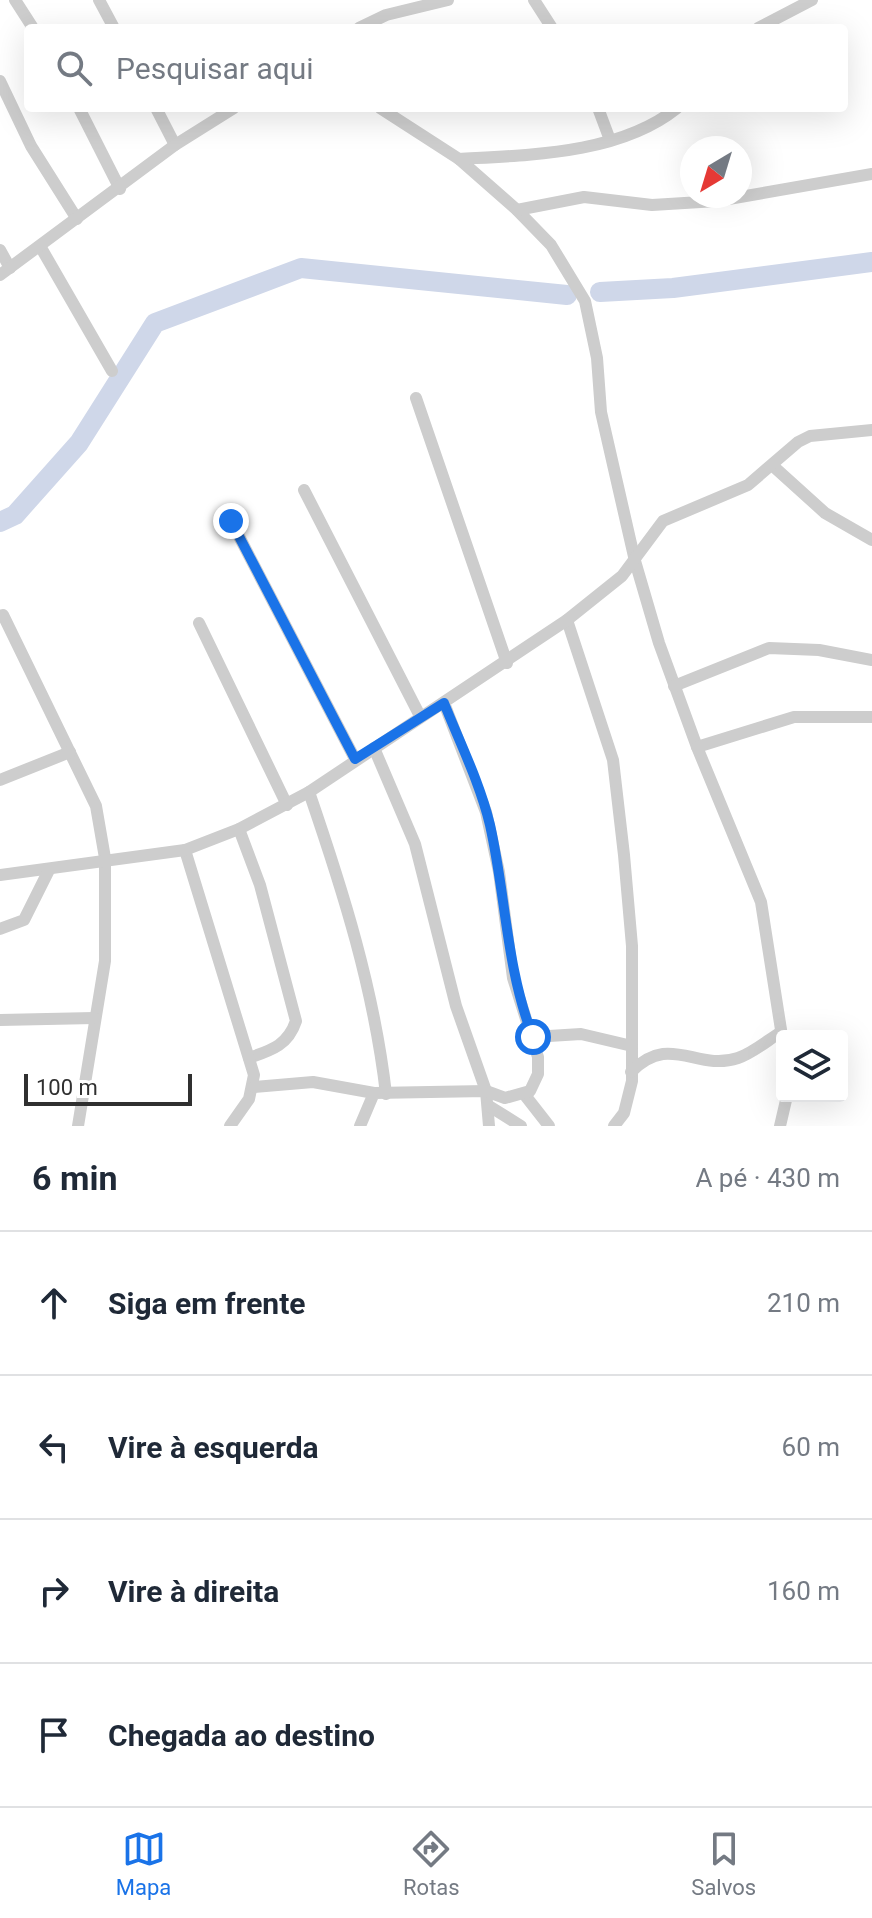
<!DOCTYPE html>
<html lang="pt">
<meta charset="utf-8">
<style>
:root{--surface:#fff;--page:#f6f6f7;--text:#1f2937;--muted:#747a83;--line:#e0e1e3;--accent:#1a73e8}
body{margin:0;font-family:Roboto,sans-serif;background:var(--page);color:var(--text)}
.controls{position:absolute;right:24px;bottom:24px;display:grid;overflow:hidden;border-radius:8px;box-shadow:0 8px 32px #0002}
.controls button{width:72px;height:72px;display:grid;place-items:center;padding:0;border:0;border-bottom:2px solid var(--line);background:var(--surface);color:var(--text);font:40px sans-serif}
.compass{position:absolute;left:680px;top:136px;width:72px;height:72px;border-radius:50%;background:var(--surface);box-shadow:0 8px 32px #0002;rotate:218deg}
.scale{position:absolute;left:24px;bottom:20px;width:168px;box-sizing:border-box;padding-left:8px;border:4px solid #303030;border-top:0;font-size:22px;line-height:28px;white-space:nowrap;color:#303030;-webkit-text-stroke:6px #fff;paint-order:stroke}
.stop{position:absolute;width:24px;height:24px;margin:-18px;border:6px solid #1a73e8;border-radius:50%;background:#fff}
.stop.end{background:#1a73e8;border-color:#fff;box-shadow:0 2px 8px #0008}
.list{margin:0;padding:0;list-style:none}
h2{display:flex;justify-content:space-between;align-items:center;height:104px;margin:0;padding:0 32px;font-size:34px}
h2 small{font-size:26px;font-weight:400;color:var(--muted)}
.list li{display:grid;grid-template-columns:52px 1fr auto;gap:24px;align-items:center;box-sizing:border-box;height:144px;padding:0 32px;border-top:2px solid var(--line)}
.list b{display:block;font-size:30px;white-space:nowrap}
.list em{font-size:26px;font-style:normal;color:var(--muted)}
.icon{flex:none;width:44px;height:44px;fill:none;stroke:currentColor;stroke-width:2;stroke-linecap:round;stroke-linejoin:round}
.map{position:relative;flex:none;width:872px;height:1126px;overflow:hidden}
.search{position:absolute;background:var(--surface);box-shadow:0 8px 32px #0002;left:24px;right:24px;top:24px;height:88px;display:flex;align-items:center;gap:20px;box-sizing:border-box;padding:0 28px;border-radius:8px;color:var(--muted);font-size:30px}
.sheet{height:680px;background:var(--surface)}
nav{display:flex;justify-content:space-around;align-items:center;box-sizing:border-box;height:112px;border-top:2px solid var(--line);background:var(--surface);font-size:22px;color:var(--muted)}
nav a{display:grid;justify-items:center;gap:4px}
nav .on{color:var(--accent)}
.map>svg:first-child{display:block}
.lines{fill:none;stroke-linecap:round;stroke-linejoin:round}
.river{stroke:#cfd7e9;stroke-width:20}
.minor{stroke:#cdcdcd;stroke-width:12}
.route{stroke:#1a73e8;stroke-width:10}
</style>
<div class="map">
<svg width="872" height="1126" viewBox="0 0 872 1126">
<rect width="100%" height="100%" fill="#fff"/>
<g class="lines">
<!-- river -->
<g class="river">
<path d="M600,292L673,288L872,262"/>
<path d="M0,522L15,515L79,443L155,323L301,268L567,295"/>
</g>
<!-- minor -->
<g class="minor">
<path d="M15,0L33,28"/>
<path d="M99,0L114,28"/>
<path d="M534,0L552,28"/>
<path d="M359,28L386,15L448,0"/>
<path d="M758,28L812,0"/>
<path d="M0,81L31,146L77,219"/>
<path d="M79,108L120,189"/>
<path d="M156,108L175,145"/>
<path d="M380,108L459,159L517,210L551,245L585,301L597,358L601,412L635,561L659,643L697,747L761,902L782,1036"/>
<path d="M598,108L610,140"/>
<path d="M459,159C530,155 620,154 677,108"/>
<path d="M517,210L584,197L652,205L717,201L872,174"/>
<path d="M40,246L112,371"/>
<path d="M0,250L10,268"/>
<path d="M0,275L175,145L234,108"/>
<path d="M416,398L507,663"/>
<path d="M773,466L825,513L872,540"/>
<path d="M304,490L420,716"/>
<path d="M231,521L355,759"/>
<path d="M3,615L96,806L105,858V961L78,1126"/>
<path d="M567,620L613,760L624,855L632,946V1081L624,1113L614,1126"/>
<path d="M199,623L287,805"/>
<path d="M674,686L769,648L819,650L872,660"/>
<path d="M697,747L794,717H872"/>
<path d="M374,748L415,844L456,1006L486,1091L489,1126"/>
<path d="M0,780L70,752"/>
<path d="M309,792C343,891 374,989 386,1094"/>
<path d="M239,829L260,885L296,1021C288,1045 272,1050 249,1058"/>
<path d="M185,850L254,1075L249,1099L230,1126"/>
<path d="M0,875L185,850L239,829L309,792L567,620L622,576L663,521L748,485L798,442L810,436L872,430"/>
<path d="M0,929L24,920L49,870"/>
<path d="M0,1020L94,1018"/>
<path d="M533,1037L581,1034L632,1046"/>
<path d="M631,1072C670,1032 696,1072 738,1058C753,1053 768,1040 781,1032"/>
<path d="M254,1087L313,1082L374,1093"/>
<path d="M524,1094L549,1126"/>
<path d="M489,1106L521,1126"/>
<path d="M360,1126L374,1093L486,1091L505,1098L530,1091L538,1074V1057L513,978L499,872L486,812L444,703"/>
<path d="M780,1126L787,1096"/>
</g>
</g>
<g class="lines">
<!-- route -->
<path class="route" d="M231,521L355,759L444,703C460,743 480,783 490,825C506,896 506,968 533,1037"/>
</g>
</svg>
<div class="controls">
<button><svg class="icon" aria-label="layers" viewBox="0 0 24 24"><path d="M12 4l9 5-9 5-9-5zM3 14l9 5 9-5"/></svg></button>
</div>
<svg class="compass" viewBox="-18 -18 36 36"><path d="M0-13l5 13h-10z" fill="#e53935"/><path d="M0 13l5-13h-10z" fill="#747a83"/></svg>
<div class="scale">100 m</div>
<div class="stop" style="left:533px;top:1037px"></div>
<div class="stop end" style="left:231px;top:521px"></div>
<div class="search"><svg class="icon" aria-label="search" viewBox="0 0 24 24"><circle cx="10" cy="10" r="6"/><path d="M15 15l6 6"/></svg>Pesquisar aqui</div>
</div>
<section class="sheet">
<h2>6 min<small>A pé · 430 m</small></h2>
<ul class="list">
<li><svg class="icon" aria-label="ahead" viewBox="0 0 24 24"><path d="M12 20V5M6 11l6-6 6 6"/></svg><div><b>Siga em frente</b></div><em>210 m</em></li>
<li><svg class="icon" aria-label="left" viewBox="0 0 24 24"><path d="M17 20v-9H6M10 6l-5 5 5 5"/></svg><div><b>Vire à esquerda</b></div><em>60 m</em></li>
<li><svg class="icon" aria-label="right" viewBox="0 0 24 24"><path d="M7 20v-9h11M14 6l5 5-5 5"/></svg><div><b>Vire à direita</b></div><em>160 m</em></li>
<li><svg class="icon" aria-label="arrive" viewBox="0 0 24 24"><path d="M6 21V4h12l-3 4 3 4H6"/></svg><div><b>Chegada ao destino</b></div></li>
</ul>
</section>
<nav>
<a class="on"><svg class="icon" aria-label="map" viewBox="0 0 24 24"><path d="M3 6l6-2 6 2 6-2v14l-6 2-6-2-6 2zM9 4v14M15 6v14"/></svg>Mapa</a>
<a><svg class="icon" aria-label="directions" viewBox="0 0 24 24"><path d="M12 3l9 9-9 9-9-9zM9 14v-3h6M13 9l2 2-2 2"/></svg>Rotas</a>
<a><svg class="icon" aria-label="saved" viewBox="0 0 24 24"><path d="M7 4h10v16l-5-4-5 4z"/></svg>Salvos</a>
</nav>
